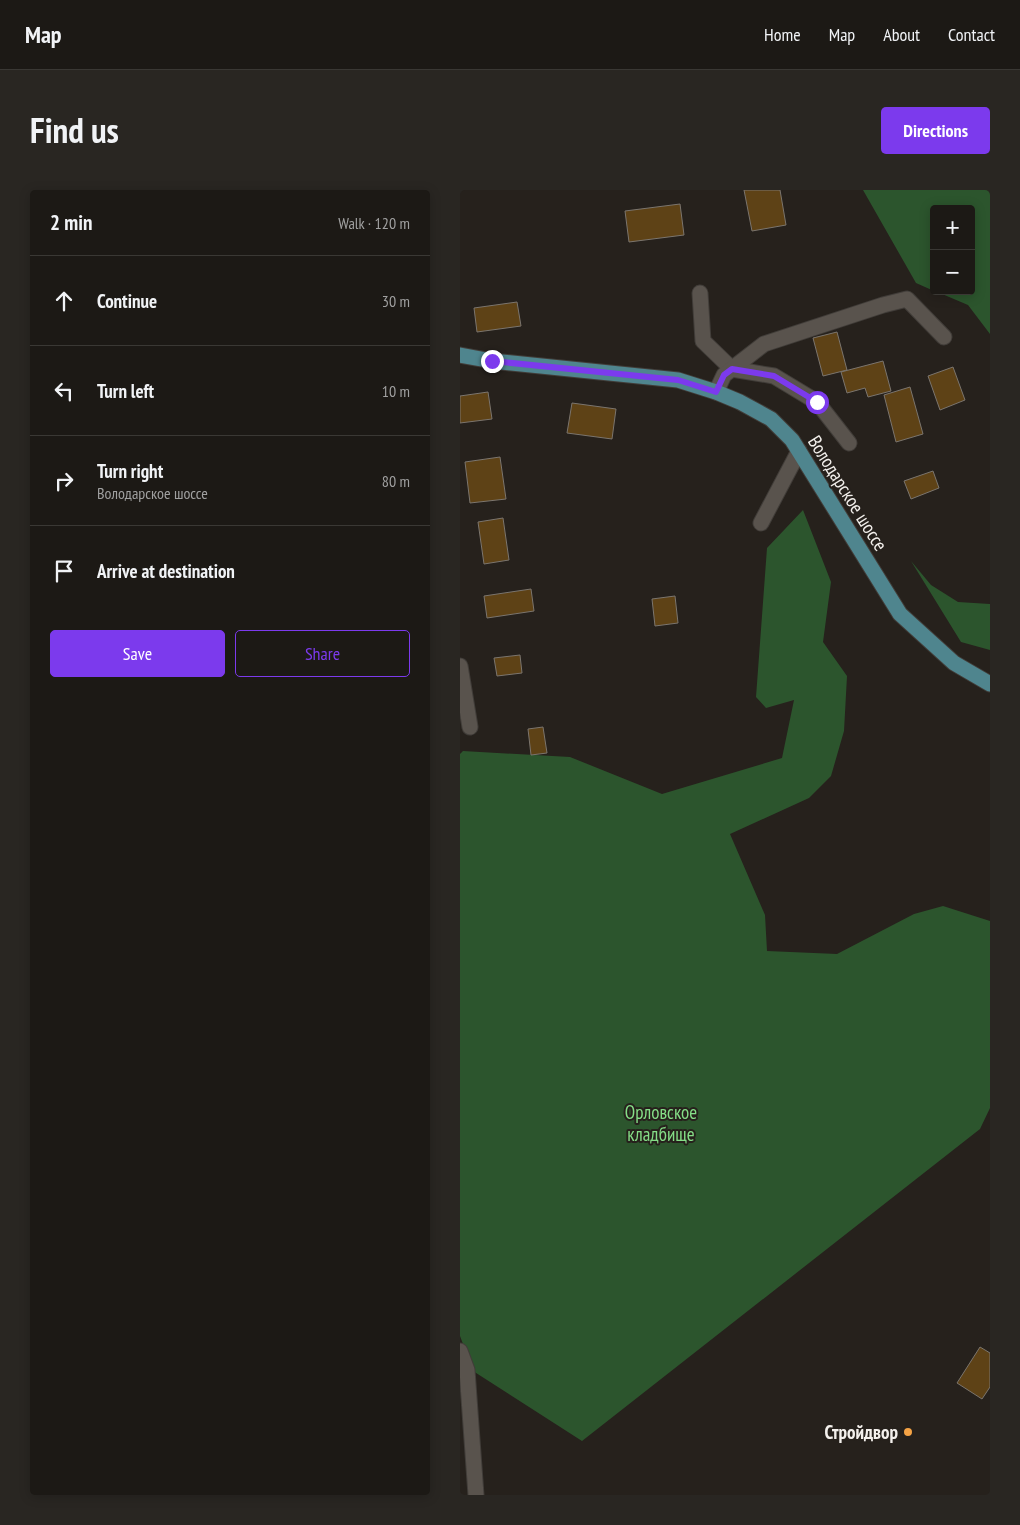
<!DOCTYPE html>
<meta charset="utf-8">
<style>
:root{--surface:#1c1915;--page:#292622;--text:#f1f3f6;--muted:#a0a0a0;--line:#3a3834;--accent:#7c3aed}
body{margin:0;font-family:"PT Sans Narrow",sans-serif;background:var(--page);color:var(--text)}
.controls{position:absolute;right:15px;top:15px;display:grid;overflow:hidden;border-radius:5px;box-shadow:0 2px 12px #0003}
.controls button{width:45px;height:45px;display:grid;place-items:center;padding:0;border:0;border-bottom:1px solid var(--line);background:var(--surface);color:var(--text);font:25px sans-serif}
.stop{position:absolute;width:15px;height:15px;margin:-11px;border:4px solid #7c3aed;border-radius:50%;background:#fff}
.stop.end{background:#7c3aed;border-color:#fff;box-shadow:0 1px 5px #0008}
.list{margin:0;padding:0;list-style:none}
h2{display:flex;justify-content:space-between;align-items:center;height:65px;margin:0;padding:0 20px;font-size:21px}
h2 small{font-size:16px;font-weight:400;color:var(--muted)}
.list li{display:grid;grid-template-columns:32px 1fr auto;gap:15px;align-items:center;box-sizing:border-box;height:90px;padding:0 20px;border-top:1px solid var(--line)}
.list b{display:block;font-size:19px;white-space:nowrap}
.list p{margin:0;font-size:16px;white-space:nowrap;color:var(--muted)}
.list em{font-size:16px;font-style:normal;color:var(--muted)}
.actions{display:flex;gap:10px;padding:15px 20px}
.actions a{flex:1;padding:11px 0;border:1px solid var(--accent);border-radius:5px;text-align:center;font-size:18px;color:var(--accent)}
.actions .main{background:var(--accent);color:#fff}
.icon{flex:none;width:28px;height:28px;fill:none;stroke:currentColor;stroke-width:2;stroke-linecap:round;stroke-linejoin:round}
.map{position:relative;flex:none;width:530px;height:1305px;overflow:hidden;border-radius:5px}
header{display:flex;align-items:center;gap:30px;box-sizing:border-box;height:70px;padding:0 25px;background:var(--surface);border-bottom:1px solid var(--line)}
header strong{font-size:24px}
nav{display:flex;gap:28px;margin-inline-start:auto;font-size:18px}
.intro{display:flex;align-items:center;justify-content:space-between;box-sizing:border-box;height:120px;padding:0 30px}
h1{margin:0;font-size:35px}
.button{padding:12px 22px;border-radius:5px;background:var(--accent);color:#fff;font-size:18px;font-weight:700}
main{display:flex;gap:30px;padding:0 30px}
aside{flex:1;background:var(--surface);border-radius:5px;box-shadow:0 2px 12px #0003}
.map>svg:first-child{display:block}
.green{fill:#2c552d}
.building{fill:#5e4216;stroke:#7b756e}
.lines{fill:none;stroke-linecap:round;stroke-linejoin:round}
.minor-casing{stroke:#413d39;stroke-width:17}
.major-casing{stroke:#413d39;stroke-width:17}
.minor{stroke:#59534d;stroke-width:15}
.major{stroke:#4f858e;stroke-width:15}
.route{stroke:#7c3aed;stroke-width:6}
.poi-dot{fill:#f5a345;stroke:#26211c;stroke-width:2}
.labels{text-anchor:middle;stroke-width:4;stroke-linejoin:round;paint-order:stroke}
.street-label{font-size:19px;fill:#f3f0ec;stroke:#26211c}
.park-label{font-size:19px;fill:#85de87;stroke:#26211c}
.poi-label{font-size:19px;font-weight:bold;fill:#f3f0ec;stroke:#26211c;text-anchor:end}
</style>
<header>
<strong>Map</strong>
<nav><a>Home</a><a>Map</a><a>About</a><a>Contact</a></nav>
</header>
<div class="intro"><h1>Find us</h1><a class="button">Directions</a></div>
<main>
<aside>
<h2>2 min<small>Walk · 120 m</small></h2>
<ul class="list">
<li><svg class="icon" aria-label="ahead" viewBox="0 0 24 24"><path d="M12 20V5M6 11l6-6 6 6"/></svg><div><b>Continue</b></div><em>30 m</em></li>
<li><svg class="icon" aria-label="left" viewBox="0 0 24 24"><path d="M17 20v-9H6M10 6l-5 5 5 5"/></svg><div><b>Turn left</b></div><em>10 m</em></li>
<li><svg class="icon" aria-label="right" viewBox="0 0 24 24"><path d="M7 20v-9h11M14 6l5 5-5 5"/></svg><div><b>Turn right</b><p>Володарское шоссе</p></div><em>80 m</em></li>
<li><svg class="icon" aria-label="arrive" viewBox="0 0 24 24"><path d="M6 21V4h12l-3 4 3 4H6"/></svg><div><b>Arrive at destination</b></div></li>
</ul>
<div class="actions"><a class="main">Save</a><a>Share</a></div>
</aside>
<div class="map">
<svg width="530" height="1305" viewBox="0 0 530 1305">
<rect width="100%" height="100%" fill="#26211c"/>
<!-- green -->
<g class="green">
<path d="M403,0H530V144L508,115L475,101H511V19H474V101L456,93Z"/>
<path d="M343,320L371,392L363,452L387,486L384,541L371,586L349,608L270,644L305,725L307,761L377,764L454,724L483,716L530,731V918L520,939L122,1251L13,1181L0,1146V564L3,561L110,567L202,604L322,568L334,510L306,518L296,507L307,358Z"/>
<path d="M451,371L471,395L498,412L530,414V460L501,452Z"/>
</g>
<!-- building -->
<g class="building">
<path d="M284,0H320L326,35L292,41Z"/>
<path d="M220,14L224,45L169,52L165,21Z"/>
<path d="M57,112L61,136L17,142L14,118Z"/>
<path d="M377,142L387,180L363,186L353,148Z"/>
<path d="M423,171L431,201L408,207L405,198L387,203L381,182Z"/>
<path d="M493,177L505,210L480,220L468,186Z"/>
<path d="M450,197L463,244L436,252L424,205Z"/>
<path d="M28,202L32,229L0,233V206Z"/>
<path d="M112,213L156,219L152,249L107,243Z"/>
<path d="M40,267L46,309L10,313L5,272Z"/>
<path d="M473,281L479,298L451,309L444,291Z"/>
<path d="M43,328L49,370L24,374L18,332Z"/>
<path d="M71,399L74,421L27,428L24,406Z"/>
<path d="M215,406L218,433L195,436L192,409Z"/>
<path d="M60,465L62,483L37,486L34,468Z"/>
<path d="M83,537L87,563L71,565L68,539Z"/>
<path d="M520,1157L530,1163V1197L522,1209L497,1193Z"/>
</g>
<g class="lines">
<defs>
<g id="minor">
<path d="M240,103L243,151L272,179L314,186L357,212L389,253"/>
<path d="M256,202L264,185L304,154L423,115L447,109L484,147"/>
<path d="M301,333L339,261"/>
<path d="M0,476L10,537"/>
<path d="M0,1161L7,1180L16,1305"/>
</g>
<path id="major" d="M0,165L32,171L218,190L256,202L280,212L311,229L332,250L440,424L494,473L530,494"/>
</defs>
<!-- minor casing -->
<use href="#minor" class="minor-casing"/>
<!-- major casing -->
<use href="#major" class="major-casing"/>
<!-- minor -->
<use href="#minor" class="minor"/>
<!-- major -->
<use href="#major" class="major"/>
</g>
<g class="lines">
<!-- route -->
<path class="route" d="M32,171L218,190L256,202L264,185L272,179L314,186L357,212"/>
</g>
<!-- markers -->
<circle class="poi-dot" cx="448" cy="1242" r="5"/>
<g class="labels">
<!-- street labels -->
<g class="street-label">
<text transform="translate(388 303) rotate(58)" y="7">Володарское шоссе</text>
</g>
<!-- park labels -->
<g class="park-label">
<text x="201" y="929">Орловское<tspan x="201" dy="22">кладбище</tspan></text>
</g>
<!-- poi labels -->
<g class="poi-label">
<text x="438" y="1249">Стройдвор</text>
</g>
</g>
</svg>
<div class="controls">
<button>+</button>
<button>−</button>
</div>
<div class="stop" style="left:357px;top:212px"></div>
<div class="stop end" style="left:32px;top:171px"></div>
</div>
</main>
